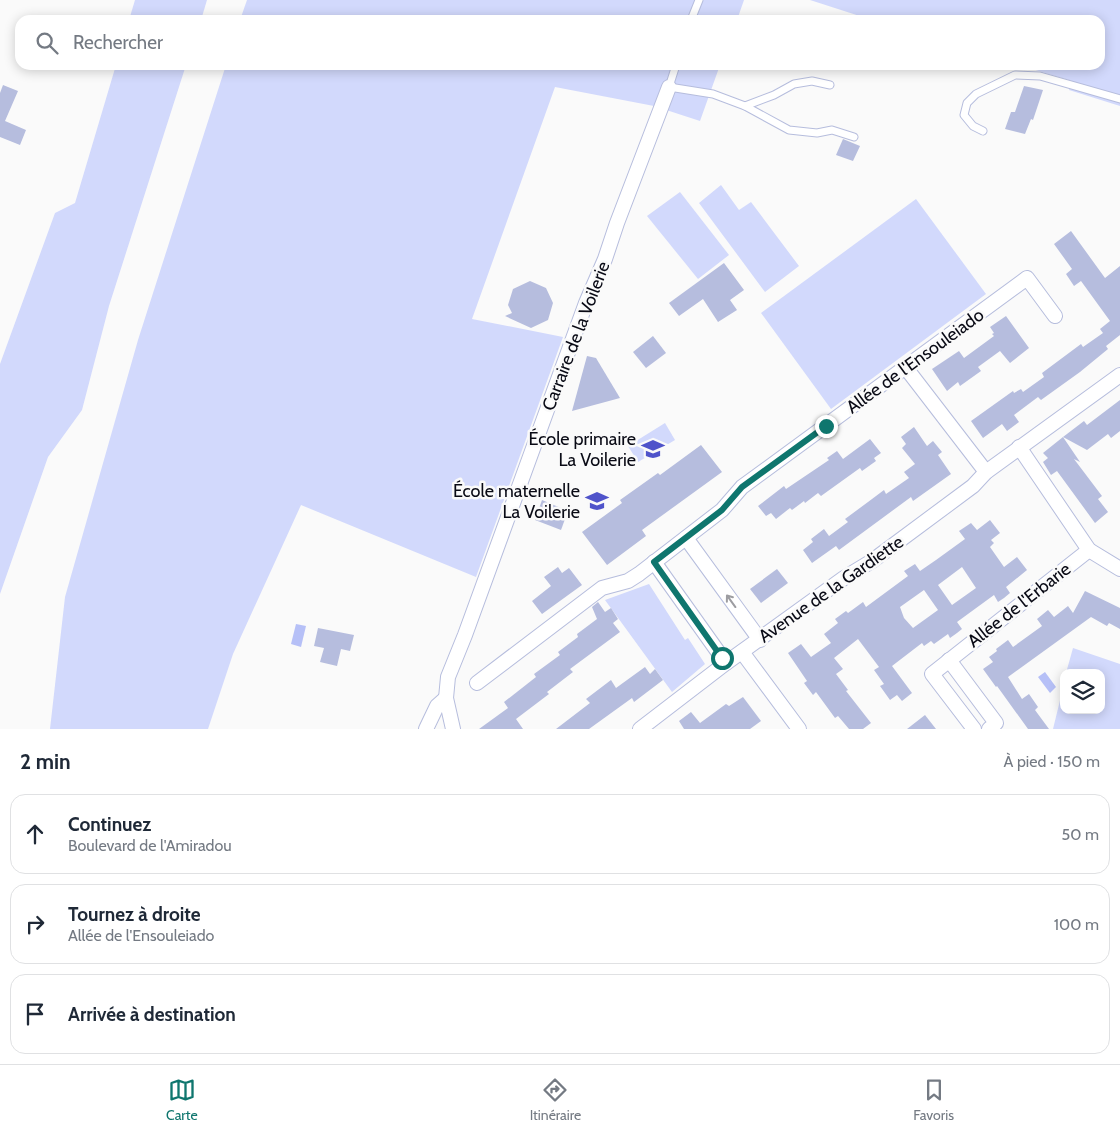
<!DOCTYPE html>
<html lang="fr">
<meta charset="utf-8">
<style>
:root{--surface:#fff;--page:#f2f2f3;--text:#1f2937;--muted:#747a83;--line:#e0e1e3;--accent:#0f766e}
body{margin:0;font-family:Cabin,sans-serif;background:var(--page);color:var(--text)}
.controls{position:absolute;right:15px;bottom:15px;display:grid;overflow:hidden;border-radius:10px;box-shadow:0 2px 12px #0003}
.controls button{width:45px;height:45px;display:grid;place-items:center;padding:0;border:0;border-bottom:1px solid var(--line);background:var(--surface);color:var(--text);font:25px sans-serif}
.stop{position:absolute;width:15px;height:15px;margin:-11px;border:4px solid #0f766e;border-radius:50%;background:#fff}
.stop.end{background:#0f766e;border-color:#fff;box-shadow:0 1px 5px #0008}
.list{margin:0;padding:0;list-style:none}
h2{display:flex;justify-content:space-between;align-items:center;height:65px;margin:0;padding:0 20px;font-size:21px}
h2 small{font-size:16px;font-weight:400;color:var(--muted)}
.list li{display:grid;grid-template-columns:32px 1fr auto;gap:15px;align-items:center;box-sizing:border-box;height:80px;margin:0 10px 10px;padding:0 10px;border:1px solid var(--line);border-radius:15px}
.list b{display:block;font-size:19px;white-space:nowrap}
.list p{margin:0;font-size:16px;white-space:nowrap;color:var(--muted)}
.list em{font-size:16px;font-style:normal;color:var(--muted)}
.icon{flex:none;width:28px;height:28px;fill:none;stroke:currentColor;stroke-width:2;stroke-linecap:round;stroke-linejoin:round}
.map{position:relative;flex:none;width:1120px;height:729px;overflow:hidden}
.search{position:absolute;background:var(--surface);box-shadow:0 2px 12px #0003;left:15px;right:15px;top:15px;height:55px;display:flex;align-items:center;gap:12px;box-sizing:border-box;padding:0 18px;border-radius:15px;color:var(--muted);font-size:19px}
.sheet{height:335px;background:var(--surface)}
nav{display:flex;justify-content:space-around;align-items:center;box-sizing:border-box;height:70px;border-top:1px solid var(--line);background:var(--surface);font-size:14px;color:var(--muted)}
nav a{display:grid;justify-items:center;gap:2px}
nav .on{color:var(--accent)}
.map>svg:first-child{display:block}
.green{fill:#d2d9fc}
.water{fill:#b6c0f7}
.building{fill:#b6bdde;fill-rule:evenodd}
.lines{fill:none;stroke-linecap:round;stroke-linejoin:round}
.service-casing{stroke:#b6bddd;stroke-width:9}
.minor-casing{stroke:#b6bddd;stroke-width:16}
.service{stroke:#fff;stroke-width:7}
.minor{stroke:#fff;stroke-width:14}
.oneway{stroke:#9d9da1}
.route{stroke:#0f766e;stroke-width:6}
.labels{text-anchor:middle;stroke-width:5;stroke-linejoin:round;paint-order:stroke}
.street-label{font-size:18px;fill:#090a15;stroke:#fafafa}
.poi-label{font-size:18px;fill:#090a15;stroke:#fafafa;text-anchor:end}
</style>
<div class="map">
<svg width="1120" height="729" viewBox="0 0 1120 729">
<rect width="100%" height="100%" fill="#fafafa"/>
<!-- green -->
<g class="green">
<path d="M135,0H207L201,20H129Z"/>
<path d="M247,0H744L737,20H240Z"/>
<path d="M810,0H1120V106L1069,90L1072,81L1019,65H1100V20H872Z"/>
<path d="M116,65H186L109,306L82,410L48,457L0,594V364L55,213L75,203Z"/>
<path d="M226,65H720L700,121L654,106L555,87L472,319L563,337L476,577L301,505L233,654L208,729H50L65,597L138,340Z"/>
<path d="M721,185L739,210L751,202L799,266L765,292L699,203Z"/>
<path d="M680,192L729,255L698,279L647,216Z"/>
<path d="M916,199L986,294L831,409L761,313Z"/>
<path d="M665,423L675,440L638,462L628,446Z"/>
<path d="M649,584L685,640L688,638L705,664L672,692L605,600Z"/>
<path d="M1073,648L1120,664V729H1053L1064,684V710H1101V673H1066Z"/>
</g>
<!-- water -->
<g class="water">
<path d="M296,624L306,626L301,647L291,644Z"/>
<path d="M1045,672L1056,687L1050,693L1038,677Z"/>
</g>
<!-- building -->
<g class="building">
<path d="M3,85L18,91L5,121L26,130L20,145L0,137V93Z"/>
<path d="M1024,86L1043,90L1033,120L1031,119L1025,134L1005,129L1011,112H1015Z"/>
<path d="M843,139L860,146L853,161L836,155Z"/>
<path d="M1071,231L1105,278L1120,266V335L1106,346L1108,349L1080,372L1041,400L1038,397L1014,415L1019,422L1007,431L1002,424L983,438L971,421L1013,391L1014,393L1021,389L1023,392L1044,377L1042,373L1081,344L1083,347L1103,333L1100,329L1110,321L1081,281L1074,286L1066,274L1072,269L1054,244Z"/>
<path d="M724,263L744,290L730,300L737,310L718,322L703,299L679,316L669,303Z"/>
<path d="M530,281L546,288L553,303L548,320L531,328L505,316L512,313L508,305L513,289Z"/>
<path d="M1006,316L1029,348L1010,363L1000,351L978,367L981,371L960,386L958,382L947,391L932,369L959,351L964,358L994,336L992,334L994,333L990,327Z"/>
<path d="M653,336L666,353L646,368L633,352Z"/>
<path d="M587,356L596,358L620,398L572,411Z"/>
<path d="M1120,400V431L1111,438L1108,434L1087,450L1063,437L1084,421L1087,425Z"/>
<path d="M914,427L927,446L933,441L942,452L938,455L951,474L913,501L911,497L839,550L836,546L812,563L803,550L813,542L811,539L824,529L829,536L848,522L845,519L868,502L884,490L886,494L909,478L904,472L915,464L902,448L906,444L901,437Z"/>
<path d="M1063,437L1080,462L1074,459L1102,496L1098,499L1108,512L1095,523L1057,471L1051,475L1043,462L1048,458L1043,453Z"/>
<path d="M870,439L881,453L874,458L876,461L862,471L860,468L821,496L818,493L805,503L804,501L792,510L790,508L776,519L771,513L766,516L758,506L784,486L786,489L829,460L827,458L837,451L843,459Z"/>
<path d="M701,445L722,472L642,530L646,536L607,565L582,532L622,503L620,500L658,473L660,475Z"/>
<path d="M542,500L568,511L561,530L535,520Z"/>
<path d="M990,520L1000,533L991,540L994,543L990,547L1004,567L1017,557L1027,570L1006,587L1010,593L1004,598L998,602L994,595L957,622L962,629L957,633L950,638L948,634L934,644L931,641L924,646L922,643L892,666L912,693L902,701L897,695L890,700L880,686L884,684L874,670L879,667L858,639L834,658L843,669L836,674L848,690L846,691L871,723L863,729H849L838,716L835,718L816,692L813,695L804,683L807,681L788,653L801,644L811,657L831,643L824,634L838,623L835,619L846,611L848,613L863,602L866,607L908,576L904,571L915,564L920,571L936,560L965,539L959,531L971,523L977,530ZM962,567L976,588L952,605L938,585ZM924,590L938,610L913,628L904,618L900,607Z"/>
<path d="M558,567L562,573L569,568L582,585L542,614L532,601L551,586L544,577Z"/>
<path d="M777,569L788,583L761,603L750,589Z"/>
<path d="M1085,591L1120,608V629L1109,623L1107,626L1091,617L1008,677L1022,699L1029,694L1038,707L1035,710L1049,729H1028L997,686L996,687L983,669L993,662L989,657L997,651L996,649L1008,640L1013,647L1042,626L1037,619L1048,610L1054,617L1068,606L1073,613Z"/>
<path d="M598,602L605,612L611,608L618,619L613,623L620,632L570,669L573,672L547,692L549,694L516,719L523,729H479L508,708L504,702L536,677L534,674L560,655L558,652L578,637L577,634L597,619L592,607Z"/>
<path d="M318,628L354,635L350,651L341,649L337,666L320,662L324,648L314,646Z"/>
<path d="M645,667L650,674L655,669L663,680L634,702L632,698L589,729H556L590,703L586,699L611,680L616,688Z"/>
<path d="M743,697L761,721L750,729H684L679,721L691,712L700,723L726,704L729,706Z"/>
<path d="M925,715L936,729H907Z"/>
</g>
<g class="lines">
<defs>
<g id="service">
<path d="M691,20L699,0"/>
<path d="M676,65L669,87L713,94L745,106L789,130L817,133L832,130L854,137"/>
<path d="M745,106L774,95L794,84L812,81L830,85"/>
<path d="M983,131L973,126L964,115L967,103L976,94L1015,75L1040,76L1120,99"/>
</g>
<g id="minor">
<path d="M906,368L986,472"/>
<path d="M1019,447L1089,550L1120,569"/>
<path d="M686,538L760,640"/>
<path d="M654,562L726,663"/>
<path d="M742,652L799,729"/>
<path d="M949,660L996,723L989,729"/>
<path d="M477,683L602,588L628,581L639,574L722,510L742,487L1027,278L1055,316"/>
<path d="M426,729L437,706L446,698"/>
<path d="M453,729L446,698L448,677L465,635L586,303L605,259L617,223L669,87"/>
<path d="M640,729L726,663L844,578L872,561L973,486L986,472L1120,375"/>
<path d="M974,729L932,674L1089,550"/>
</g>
</defs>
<!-- service casing -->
<use href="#service" class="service-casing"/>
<!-- minor casing -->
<use href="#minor" class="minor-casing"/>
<!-- service -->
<use href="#service" class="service"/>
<!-- minor -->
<use href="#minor" class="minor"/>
</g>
<!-- one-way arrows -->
<defs><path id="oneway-shaft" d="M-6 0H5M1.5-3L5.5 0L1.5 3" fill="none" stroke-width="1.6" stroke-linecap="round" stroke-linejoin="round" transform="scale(1.25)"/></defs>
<use class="oneway" href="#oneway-shaft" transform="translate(731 601) rotate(-126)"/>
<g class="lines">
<!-- route -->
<path class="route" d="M722,658L654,562L722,510L742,487L826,426"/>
</g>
<!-- icons -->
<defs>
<symbol id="school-bare" viewBox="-9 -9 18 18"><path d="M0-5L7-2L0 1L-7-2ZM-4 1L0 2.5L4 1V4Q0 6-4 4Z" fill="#4f53ca" stroke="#fafafa" stroke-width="2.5" paint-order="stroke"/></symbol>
</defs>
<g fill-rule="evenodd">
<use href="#school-bare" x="637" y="433" width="32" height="32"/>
<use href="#school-bare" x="581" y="485" width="32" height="32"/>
</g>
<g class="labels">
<!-- street labels -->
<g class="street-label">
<text transform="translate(576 336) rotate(-69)" y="6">Carraire de la Voilerie</text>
<text transform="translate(915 361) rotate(-36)" y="6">Allée de l'Ensouleiado</text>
<text transform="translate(831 589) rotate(-35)" y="6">Avenue de la Gardiette</text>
<text transform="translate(1019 605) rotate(-38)" y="6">Allée de l'Erbarie</text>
</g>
<!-- poi labels -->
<g class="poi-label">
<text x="636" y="445">École primaire<tspan x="636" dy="21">La Voilerie</tspan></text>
<text x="580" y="497">École maternelle<tspan x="580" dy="21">La Voilerie</tspan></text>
</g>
</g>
</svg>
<div class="controls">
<button><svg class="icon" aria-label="layers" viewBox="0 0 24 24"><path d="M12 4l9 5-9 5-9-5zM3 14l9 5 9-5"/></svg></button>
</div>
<div class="stop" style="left:722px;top:658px"></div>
<div class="stop end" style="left:826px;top:426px"></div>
<div class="search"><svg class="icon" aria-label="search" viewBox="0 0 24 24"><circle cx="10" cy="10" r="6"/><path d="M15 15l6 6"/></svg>Rechercher</div>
</div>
<section class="sheet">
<h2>2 min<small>À pied · 150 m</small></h2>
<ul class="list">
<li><svg class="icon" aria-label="ahead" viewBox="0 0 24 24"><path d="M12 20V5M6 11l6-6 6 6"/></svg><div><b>Continuez</b><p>Boulevard de l'Amiradou</p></div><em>50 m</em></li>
<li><svg class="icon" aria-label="right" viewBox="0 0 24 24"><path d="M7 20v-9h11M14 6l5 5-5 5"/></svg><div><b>Tournez à droite</b><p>Allée de l'Ensouleiado</p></div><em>100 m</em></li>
<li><svg class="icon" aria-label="arrive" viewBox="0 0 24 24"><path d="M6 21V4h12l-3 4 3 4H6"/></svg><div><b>Arrivée à destination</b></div></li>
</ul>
</section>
<nav>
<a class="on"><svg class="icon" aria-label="map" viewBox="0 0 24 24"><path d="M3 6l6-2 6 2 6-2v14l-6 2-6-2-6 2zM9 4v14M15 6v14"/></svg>Carte</a>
<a><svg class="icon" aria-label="directions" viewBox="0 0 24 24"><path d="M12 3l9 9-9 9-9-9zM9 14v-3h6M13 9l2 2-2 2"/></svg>Itinéraire</a>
<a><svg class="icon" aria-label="saved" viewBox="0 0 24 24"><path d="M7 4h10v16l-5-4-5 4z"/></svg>Favoris</a>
</nav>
